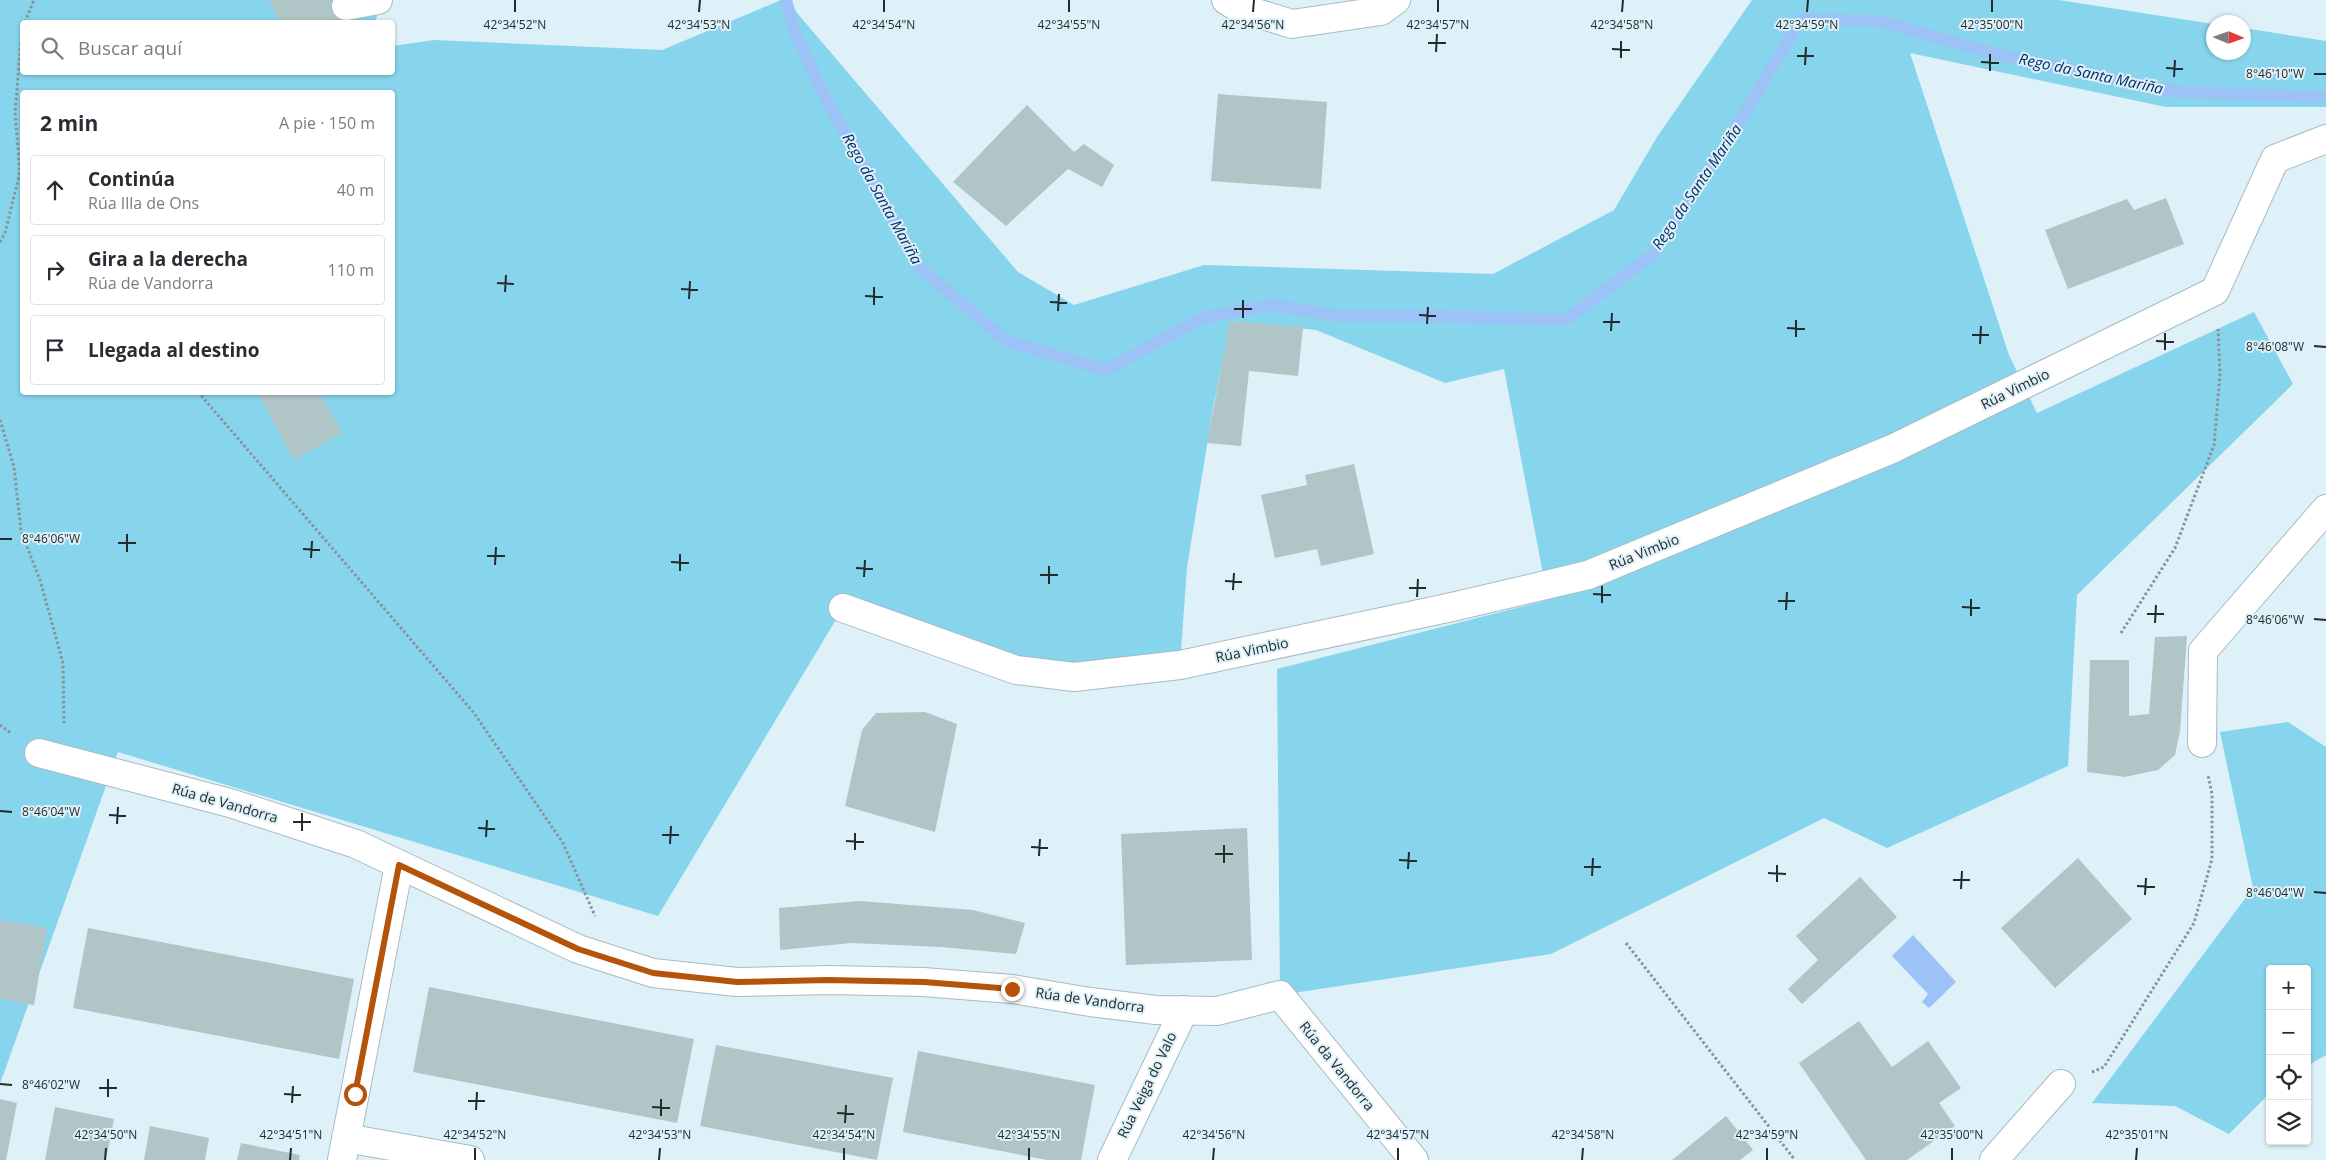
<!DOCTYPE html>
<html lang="es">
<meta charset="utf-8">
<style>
:root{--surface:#fff;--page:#f7f7f7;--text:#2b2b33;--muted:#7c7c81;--line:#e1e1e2}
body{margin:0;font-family:"Open Sans",sans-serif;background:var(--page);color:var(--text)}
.controls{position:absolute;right:15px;bottom:15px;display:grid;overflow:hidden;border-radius:5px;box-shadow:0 1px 4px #0004}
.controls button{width:45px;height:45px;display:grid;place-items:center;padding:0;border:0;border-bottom:1px solid var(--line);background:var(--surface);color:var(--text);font:25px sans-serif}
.compass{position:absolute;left:2206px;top:15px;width:45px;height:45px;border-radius:50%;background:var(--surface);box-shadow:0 1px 4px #0004;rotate:92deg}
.stop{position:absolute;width:15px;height:15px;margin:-11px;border:4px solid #b45309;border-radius:50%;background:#fff}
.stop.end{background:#b45309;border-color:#fff;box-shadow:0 1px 5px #0008}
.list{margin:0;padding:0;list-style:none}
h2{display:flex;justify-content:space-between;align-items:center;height:65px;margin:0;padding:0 20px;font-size:21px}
h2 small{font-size:16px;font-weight:400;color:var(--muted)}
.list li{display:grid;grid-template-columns:32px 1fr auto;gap:15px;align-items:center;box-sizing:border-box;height:70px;margin:0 10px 10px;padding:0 10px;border:1px solid var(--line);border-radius:5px}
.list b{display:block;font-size:19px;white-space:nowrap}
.list p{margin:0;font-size:16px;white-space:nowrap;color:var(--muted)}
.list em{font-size:16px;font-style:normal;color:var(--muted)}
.icon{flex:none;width:28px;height:28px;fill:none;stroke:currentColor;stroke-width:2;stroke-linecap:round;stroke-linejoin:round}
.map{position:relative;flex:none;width:2326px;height:1160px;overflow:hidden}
.search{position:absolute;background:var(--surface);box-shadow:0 1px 4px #0004;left:20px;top:20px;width:375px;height:55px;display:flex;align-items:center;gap:12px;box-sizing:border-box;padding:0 18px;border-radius:5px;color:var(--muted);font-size:19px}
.panel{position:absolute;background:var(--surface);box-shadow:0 1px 4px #0004;left:20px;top:90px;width:375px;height:305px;border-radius:5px}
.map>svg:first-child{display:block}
.green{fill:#87d4ed;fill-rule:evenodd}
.water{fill:#9dc2f7}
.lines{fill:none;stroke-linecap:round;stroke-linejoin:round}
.stream{stroke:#9dc2f7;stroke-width:12}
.building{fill:#b0c5c6}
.minor-casing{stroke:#a8bbc2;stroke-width:30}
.path{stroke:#869499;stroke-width:3;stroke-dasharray:2.5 2.5;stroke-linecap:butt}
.minor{stroke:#fff;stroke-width:28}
.route{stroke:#b45309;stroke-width:6}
.ticks{fill:none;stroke:#232b2d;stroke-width:2}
.labels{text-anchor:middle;stroke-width:4;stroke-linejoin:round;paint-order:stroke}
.street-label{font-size:14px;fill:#232b2d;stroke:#def1f8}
.water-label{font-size:15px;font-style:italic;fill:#022d66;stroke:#def1f8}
.ticks-label{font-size:12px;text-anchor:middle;fill:#232b2d;stroke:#def1f8;stroke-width:4;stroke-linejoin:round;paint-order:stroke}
</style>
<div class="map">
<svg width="2326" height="1160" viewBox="0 0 2326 1160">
<rect width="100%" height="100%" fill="#def1f8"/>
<!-- green -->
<g class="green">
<path d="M0,0H383L375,22H22V72H392L393,46L434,40L662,50L781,0H786L1018,272L1074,305L1204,265L1493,274L1614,210L1657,137L1752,0H2059L2213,24L2214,52H2244V28L2326,41V107H2166L1910,53L2009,355L2037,413L2254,312L2293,384L2077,595L2068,766L1887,848L1824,818L1551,954L1280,995L1277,669L1548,600L1504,369L1445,383L1316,330L1231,321L1214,403L1187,567L1180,665L1074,677L843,608L658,916L118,752L0,1084ZM22,92H392V392H22Z"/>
<path d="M2288,722L2326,747V1055L2307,1066V969H2270V1093L2229,1134L2175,1106L2092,1103L2253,888L2220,732Z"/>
</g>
<!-- water -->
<path class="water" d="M1913,935L1956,982L1929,1008L1922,1002L1928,994L1892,956Z"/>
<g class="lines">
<!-- stream -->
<path class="stream" d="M786,0L796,35L826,99L920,268L1007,341L1106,370L1202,318L1272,305L1340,316H1441L1566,320L1653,254L1731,136L1801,19L1880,21L2003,56L2177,92L2326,97"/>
</g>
<!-- building -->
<g class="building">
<path d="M269,0H329L339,22H280Z"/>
<path d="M1218,94L1327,102L1321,189L1211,181Z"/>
<path d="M1027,105L1074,152L1084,144L1114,165L1102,187L1068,169L1006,226L953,182Z"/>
<path d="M2166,198L2184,244L2068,289L2045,230L2127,199L2134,210Z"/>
<path d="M1230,321L1303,327L1298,376L1249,371L1241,446L1207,443Z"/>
<path d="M257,392H319L342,433L294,460Z"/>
<path d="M1354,464L1374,554L1321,566L1317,549L1275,558L1261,495L1307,485L1305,475Z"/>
<path d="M2187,636L2180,731L2175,755L2158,770L2125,777L2087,772L2090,660H2129V716L2149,714L2155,637Z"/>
<path d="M925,712L957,724L935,832L845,806L862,730L876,713Z"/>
<path d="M1247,828L1252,960L1126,965L1121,834Z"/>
<path d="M2078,858L2132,919L2055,988L2001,928Z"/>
<path d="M1860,877L1897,917L1802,1004L1788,989L1818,960L1796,936Z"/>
<path d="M860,901L973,910L1025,923L1016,954L941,947L852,943L780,950L779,908Z"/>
<path d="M0,920L47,928L34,1005L0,999Z"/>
<path d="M88,928L354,979L339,1059L73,1008Z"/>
<path d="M429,987L694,1039L677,1123L413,1072Z"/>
<path d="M1859,1021L1892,1067L1928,1041L1961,1088L1939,1103L1955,1126L1907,1160H1866L1799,1063Z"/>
<path d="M716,1045L893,1078L877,1160L700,1126Z"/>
<path d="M918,1051L1095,1085L1081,1160H1047L903,1132Z"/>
<path d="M0,1099L17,1103L6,1160H0Z"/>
<path d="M55,1107L114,1119L106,1160H45Z"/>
<path d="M1726,1116L1753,1150L1740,1160H1672Z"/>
<path d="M150,1126L209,1138L205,1160H144Z"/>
<path d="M241,1143L300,1155L299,1160H237Z"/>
</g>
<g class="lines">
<defs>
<g id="minor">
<path d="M1226,0L1237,7L1292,24L1381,11L1396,0"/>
<path d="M346,6L378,0"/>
<path d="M843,608L1016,670L1074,677L1180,665L1452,607L1588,575L1892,449L2215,291L2275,159L2326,139"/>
<path d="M2202,743L2203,651L2326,509"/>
<path d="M39,753L230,803L356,844L578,949L653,973L737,982L829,980L923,982L1012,989L1090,1002L1156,1010L1217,1011L1280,995L1414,1160"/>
<path d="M346,1138L470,1160"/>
<path d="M342,1160L399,865"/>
<path d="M1112,1160L1184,1010"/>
<path d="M1994,1160L2061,1084"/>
</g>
</defs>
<!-- minor casing -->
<use href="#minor" class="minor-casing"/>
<!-- path -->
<g class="path">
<path d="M25,22L34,0"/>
<path d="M0,242L5,233L20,172L15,113L22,29"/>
<path d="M198,392L474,713L563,843L595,916"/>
<path d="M0,420L14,467L21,531L40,580L63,663L64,724"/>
<path d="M2121,633L2175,548L2214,445L2220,374L2218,329"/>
<path d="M0,725L12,734"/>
<path d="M1626,943L1795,1160"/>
<path d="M2092,1072L2104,1067L2194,923L2212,859V794L2208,775"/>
</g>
<!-- minor -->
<use href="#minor" class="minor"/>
</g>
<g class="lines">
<!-- route -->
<path class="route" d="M355,1094L399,865L578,949L653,973L737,982L828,980L924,982L1012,989"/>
</g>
<!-- ticks -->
<path class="ticks" d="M515,12V0M699,12L700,0M884,12V0M1069,12V0M1253,12L1254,0M1438,12V0M1622,12L1623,0M1807,12L1808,0M1992,12V0M1428,43H1446M1612,49L1630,50M1436,52L1437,34M1797,56H1814M1621,58V41M1981,62L1999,63M1805,65L1806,47M2166,68L2183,69M1990,71V54M2314,74H2326M2174,77L2175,60M497,283L514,284M681,289L698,290M505,292L506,275M865,296L883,297M689,299L690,281M1050,302L1067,303M874,305V287M1234,309H1252M1058,311L1059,294M1419,315L1436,316M1243,318V300M1603,322H1620M1427,324L1428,307M1787,328L1805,329M1611,331L1612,313M1972,335H1989M1796,337V320M2156,341L2174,342M1980,344L1981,326M2314,346L2326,347M2165,350V333M0,539H12M118,543H136M303,549L320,550M127,552V534M487,556H505M311,558L312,541M671,562L689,563M495,565L496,547M856,568L873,569M680,571V554M1040,575H1058M864,577L865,560M1225,581L1242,582M1049,584V566M1409,588H1426M1233,590L1234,573M1593,594L1611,595M1417,597L1418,579M1778,601H1795M1602,603V586M1962,607L1980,608M1786,610L1787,592M2147,614H2164M1971,616V599M2314,619L2326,620M2155,623L2156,605M0,811L12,812M109,815L126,816M293,822H311M117,824L118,807M478,828L495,829M302,831V813M662,835H679M486,837L487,820M846,841L864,842M670,844L671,826M1031,847L1048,848M855,850V833M1215,854H1233M1039,856L1040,839M1399,860L1417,861M1224,863V845M1584,867H1601M1408,869L1409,852M1768,873L1786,874M1592,876L1593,858M1953,880H1970M1777,882V865M2137,886L2155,887M1961,889L1962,871M2314,892L2326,893M2145,895L2146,878M0,1084L12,1085M99,1088H117M284,1094L301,1095M108,1097V1079M468,1101H485M292,1103L293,1086M652,1107L670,1108M476,1110L477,1092M837,1113L854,1114M661,1116V1099M845,1123L846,1105M105,1160L106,1148M290,1160L291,1148M475,1160V1148M659,1160L660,1148M844,1160V1148M1029,1160V1148M1213,1160L1214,1148M1398,1160V1148M1582,1160L1583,1148M1767,1160V1148M1952,1160V1148M2136,1160L2137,1148"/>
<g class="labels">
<!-- street labels -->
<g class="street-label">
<text transform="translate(2015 389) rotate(-26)" y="5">Rúa Vimbio</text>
<text transform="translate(1644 552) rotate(-22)" y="5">Rúa Vimbio</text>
<text transform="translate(1252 650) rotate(-12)" y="5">Rúa Vimbio</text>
<text transform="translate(225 803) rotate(16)" y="5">Rúa de Vandorra</text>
<text transform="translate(1090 1000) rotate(8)" y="5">Rúa de Vandorra</text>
<text transform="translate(1337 1066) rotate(51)" y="5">Rúa da Vandorra</text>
<text transform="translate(1147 1085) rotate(-64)" y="5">Rúa Veiga do Valo</text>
</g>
<!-- water labels -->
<g class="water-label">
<text transform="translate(2091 74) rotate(12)" y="5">Rego da Santa Mariña</text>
<text transform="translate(1697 187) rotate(-56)" y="5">Rego da Santa Mariña</text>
<text transform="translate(882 199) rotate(61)" y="5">Rego da Santa Mariña</text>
</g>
</g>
<g class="ticks-label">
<text x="515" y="29">42°34'52"N</text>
<text x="699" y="29">42°34'53"N</text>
<text x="884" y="29">42°34'54"N</text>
<text x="1069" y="29">42°34'55"N</text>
<text x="1253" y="29">42°34'56"N</text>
<text x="1438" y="29">42°34'57"N</text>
<text x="1622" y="29">42°34'58"N</text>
<text x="1807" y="29">42°34'59"N</text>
<text x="1992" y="29">42°35'00"N</text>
<text x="2275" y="78">8°46'10"W</text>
<text x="2275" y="351">8°46'08"W</text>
<text x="51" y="543">8°46'06"W</text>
<text x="2275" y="624">8°46'06"W</text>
<text x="51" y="816">8°46'04"W</text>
<text x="2275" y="897">8°46'04"W</text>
<text x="51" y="1089">8°46'02"W</text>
<text x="106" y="1139">42°34'50"N</text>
<text x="291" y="1139">42°34'51"N</text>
<text x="475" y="1139">42°34'52"N</text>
<text x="660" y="1139">42°34'53"N</text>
<text x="844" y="1139">42°34'54"N</text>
<text x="1029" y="1139">42°34'55"N</text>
<text x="1214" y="1139">42°34'56"N</text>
<text x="1398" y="1139">42°34'57"N</text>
<text x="1583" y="1139">42°34'58"N</text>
<text x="1767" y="1139">42°34'59"N</text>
<text x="1952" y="1139">42°35'00"N</text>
<text x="2137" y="1139">42°35'01"N</text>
</g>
</svg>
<div class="controls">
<button>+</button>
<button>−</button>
<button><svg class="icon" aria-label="locate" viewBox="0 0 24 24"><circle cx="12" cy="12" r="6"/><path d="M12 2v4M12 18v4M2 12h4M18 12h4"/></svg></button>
<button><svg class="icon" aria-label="layers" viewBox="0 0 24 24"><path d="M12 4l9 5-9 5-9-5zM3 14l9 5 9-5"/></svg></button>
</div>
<svg class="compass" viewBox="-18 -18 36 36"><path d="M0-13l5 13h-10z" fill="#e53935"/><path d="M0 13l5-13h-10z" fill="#7c7c81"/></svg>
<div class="stop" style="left:355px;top:1094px"></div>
<div class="stop end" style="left:1012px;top:989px"></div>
<div class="search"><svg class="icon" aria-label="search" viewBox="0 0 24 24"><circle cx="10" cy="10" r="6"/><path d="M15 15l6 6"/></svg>Buscar aquí</div>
<section class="panel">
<h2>2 min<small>A pie · 150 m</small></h2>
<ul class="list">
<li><svg class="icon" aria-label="ahead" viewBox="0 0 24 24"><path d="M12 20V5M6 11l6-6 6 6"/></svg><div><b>Continúa</b><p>Rúa Illa de Ons</p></div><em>40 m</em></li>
<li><svg class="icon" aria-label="right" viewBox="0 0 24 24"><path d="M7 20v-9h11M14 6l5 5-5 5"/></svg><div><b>Gira a la derecha</b><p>Rúa de Vandorra</p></div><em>110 m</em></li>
<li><svg class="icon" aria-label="arrive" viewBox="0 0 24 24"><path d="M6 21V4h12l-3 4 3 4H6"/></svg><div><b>Llegada al destino</b></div></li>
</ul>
</section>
</div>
